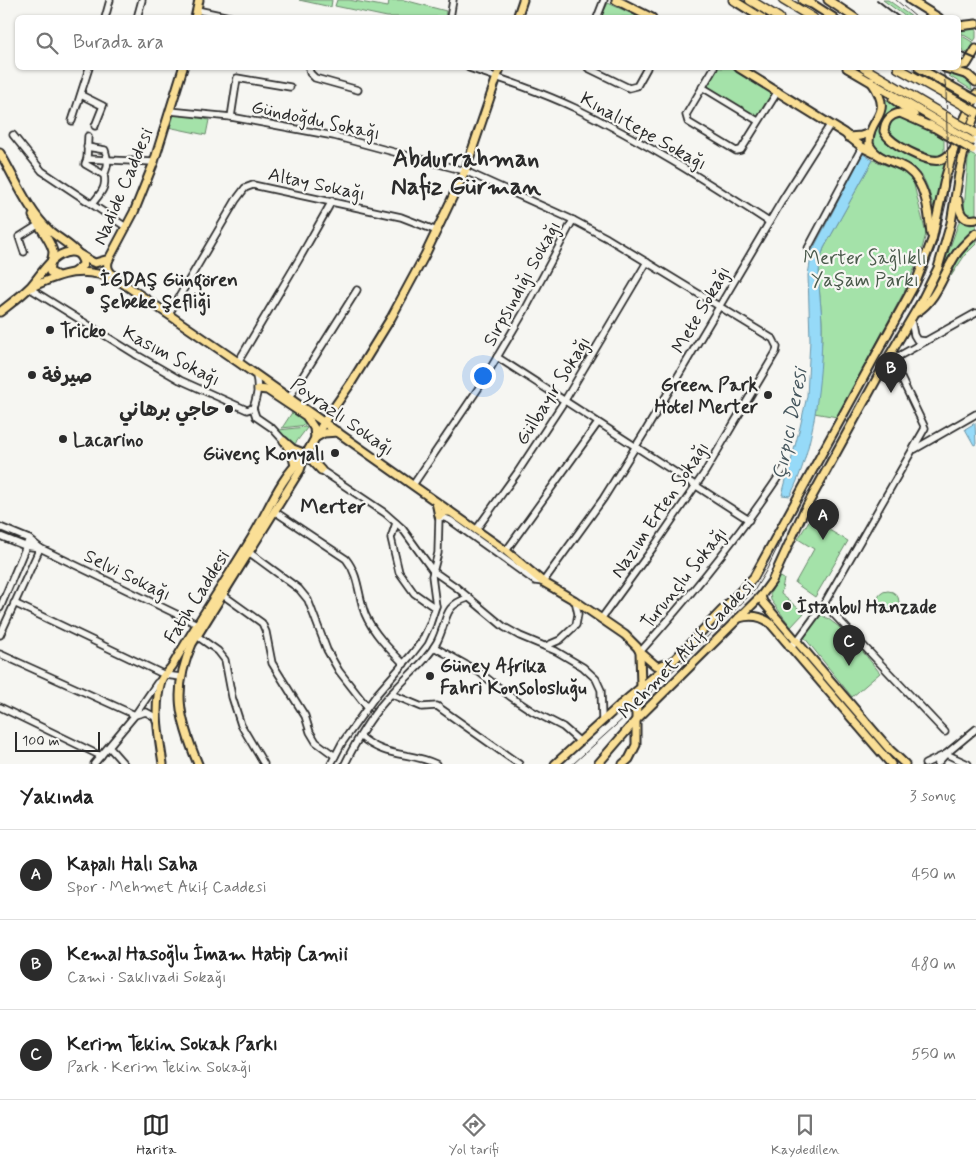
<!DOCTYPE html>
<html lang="tr">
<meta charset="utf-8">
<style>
:root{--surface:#fff;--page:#f6f6f6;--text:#222;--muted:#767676;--line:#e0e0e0;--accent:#2b2b2b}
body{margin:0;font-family:Mynerve,"Playpen Sans Arabic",sans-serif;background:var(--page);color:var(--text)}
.scale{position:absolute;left:15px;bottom:12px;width:85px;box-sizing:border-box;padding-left:5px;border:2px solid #2b2b2b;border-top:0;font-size:14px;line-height:18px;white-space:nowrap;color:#2b2b2b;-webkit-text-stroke:4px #f6f6f2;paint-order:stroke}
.you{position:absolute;left:482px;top:375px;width:18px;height:18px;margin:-12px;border:4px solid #fff;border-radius:50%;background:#1a73e8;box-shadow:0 0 0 8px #1a73e833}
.badge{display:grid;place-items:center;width:32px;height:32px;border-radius:50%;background:var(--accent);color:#fff;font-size:16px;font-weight:700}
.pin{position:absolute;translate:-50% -41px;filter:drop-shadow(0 1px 2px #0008)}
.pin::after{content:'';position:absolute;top:26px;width:18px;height:15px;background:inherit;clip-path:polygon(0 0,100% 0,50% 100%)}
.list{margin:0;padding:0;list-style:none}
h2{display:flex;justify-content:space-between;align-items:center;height:65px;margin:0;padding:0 20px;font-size:21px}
h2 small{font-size:16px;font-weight:400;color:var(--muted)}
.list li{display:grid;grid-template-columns:32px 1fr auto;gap:15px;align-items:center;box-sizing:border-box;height:90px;padding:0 20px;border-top:1px solid var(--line)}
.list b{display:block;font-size:19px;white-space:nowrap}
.list p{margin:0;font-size:16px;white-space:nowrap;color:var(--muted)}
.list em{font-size:16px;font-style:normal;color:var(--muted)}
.icon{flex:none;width:28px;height:28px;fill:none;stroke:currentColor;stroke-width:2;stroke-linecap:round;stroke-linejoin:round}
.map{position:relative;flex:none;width:976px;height:764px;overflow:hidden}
.search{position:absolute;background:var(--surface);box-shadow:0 1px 4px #0004;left:15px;right:15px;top:15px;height:55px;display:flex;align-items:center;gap:12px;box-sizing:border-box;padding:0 18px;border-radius:8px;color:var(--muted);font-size:19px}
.sheet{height:335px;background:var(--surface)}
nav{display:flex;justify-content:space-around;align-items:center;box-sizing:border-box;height:70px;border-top:1px solid var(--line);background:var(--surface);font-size:14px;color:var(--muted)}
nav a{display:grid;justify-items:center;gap:2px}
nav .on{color:var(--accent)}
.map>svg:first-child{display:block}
.green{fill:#a4e2a9;stroke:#68866a}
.water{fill:#96daf8;stroke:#6b94a6}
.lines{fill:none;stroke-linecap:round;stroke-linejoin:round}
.minor-casing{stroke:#2b2b2b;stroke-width:9}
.major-casing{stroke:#2b2b2b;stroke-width:11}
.highway-casing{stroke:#2b2b2b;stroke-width:11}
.minor{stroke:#f6f6f2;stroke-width:5.5}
.major{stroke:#fadf96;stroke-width:7}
.highway{stroke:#fadf96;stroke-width:8}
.tram{stroke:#2b2b2b;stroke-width:1}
.rail{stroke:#2b2b2b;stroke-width:2}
.major-bridge-casing{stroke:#2b2b2b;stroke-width:11;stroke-linecap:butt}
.highway-bridge-casing{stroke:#2b2b2b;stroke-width:11;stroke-linecap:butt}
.major-bridge{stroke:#fadf96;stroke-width:7}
.highway-bridge{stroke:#fadf96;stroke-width:8}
.poi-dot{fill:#2b2b2b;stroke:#f6f6f2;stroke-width:2}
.labels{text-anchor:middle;stroke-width:4.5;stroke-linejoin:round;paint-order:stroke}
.street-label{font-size:19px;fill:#2b2b2b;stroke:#f6f6f2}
.park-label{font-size:19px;fill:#49594a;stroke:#f6f6f2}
.poi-label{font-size:19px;font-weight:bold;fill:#2b2b2b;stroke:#f6f6f2;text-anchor:start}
.water-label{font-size:20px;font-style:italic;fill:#46575e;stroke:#f6f6f2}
.quarter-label{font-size:21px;font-weight:bold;fill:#2b2b2b;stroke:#f6f6f2}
.district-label{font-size:24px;font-weight:bold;fill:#2b2b2b;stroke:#f6f6f2}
</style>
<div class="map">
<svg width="976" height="764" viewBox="0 0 976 764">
<rect width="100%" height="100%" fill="#f6f6f2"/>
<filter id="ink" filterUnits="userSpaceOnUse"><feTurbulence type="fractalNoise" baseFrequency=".02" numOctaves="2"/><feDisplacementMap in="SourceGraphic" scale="10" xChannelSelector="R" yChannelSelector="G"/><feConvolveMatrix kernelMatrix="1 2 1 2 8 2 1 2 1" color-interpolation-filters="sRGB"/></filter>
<g filter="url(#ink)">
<!-- green -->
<g class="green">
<path d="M299,0H332L331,7Z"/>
<path d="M337,0H349L388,7L389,0H404L446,11L445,17H387L335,6Z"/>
<path d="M883,0H888L912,17H906Z"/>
<path d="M608,3L639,17H601Z"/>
<path d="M976,28V38L974,41L959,32V30Z"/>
<path d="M959,34L974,43L969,54L959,48Z"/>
<path d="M717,68H734L774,92L758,119L706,87Z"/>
<path d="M949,73C960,76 971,76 972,90L949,76Z"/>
<path d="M884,98L900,108C897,110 892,111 889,113C877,121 880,136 889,144C907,154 924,168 945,164L934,207C930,196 927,181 919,172C907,159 875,156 872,139L884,112Z"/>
<path d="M171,112L209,120L206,135L168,127Z"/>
<path d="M898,117C913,118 930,131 944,138V154C940,156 937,157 933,156C926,155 920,152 914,149C903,144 881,137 891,121Z"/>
<path d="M970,154L976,157V214L974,215L966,213L964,210L968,160Z"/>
<path d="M873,160L906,173L913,181L926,234L920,256L905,290L837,417L814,413C818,385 822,357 822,328C822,301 814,274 824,248Z"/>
<path d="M960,219L970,225L976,224V230L938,281Z"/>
<path d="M976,238V244L965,255L951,276L957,261Z"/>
<path d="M293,411L304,420L307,425L282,428Z"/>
<path d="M305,427L307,428L294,445L279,430Z"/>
<path d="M810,519L848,541L815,597L795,583L814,549L798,539Z"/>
<path d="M779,576L784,579L781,594L804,613L791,627L771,600L770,594Z"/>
<circle cx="888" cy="602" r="11"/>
<path d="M820,614C846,628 862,651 880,673L852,697L804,637Z"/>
</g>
<!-- water -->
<g class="water">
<path d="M863,154L873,160L824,248C814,274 822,300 822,327C822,378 814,451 790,496L782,495L800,427L807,396L810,340L808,275L812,251Z"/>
<path d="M975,423L976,444L974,445L965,429Z"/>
</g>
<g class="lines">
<defs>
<g id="minor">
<path d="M197,10L234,18"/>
<path d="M105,18L110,0"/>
<path d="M137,18L142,0"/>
<path d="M450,18L453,0"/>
<path d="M597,18L604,0"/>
<path d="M309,68L310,73L315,78L358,90"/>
<path d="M469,68C505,80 541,92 575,108C643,141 706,181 769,222"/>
<path d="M588,68L629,88L637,86L647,68"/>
<path d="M714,68L686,115L688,122L736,151L741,150L778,91"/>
<path d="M702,87L758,121"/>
<path d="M81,95L103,106L95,126"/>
<path d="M170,111L231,117L334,136L465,171L573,220L607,238L773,339L777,347L776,352L705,472L655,545L601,619"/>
<path d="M231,117L237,78L290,87"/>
<path d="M72,121L89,68"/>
<path d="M13,135L42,171L126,227"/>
<path d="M87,147L105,150C108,160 109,165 104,175"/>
<path d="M87,159L88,136"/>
<path d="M92,204C100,194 107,188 104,175L85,164L87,159L154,162"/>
<path d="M808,248L862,147"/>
<path d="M24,252L19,237L38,225"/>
<path d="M29,288L135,354L180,380L247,410L253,408C257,396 259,388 256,376"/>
<path d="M169,314L236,200L245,188L253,185L401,217L437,231"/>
<path d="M911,320L914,335L917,340L926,341"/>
<path d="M497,357L749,520"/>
<path d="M238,362L298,261L332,201"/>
<path d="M289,398L357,290"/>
<path d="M253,408L256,417L272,428L284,441"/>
<path d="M915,449L976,414"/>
<path d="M321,470L385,513L402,528L433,571L456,587L504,627L520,636L556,651L583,667L596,679L601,690L602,721"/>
<path d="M413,485L480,386L525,310L573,220"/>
<path d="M274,511L346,559C359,575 358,595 365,614C373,633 390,650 404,664"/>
<path d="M396,523L391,538L399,572L414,593L431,605L436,606"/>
<path d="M0,527L29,539L40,548L199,625"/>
<path d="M476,530L517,473L565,400L647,262"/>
<path d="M0,536L25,546L40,548"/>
<path d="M506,551L598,423"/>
<path d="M250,553L299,589L308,600L327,650L339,671L367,707"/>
<path d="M223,595L262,623L266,632L272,663L305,716L310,732L316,742L335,756"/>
<path d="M14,603L165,675L181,677"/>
<path d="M824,604L945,732"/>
<path d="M0,608L29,539"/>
<path d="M0,635L40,548"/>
<path d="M197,636L218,651L225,660L232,697L241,725L264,764"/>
<path d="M546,646L560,640L576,625L578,614L575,600"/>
<path d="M434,647L479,672L511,697L532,711L563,727L579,741"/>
<path d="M789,647L797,641L824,604L925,428L890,355L899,356L976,313"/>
<path d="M640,652C692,594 742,532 785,467"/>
<path d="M0,654L135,715L146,712L155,717L156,721"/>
<path d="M391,694L422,707L437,706L519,764"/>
<path d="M0,707L101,756"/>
<path d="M360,736C386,759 409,751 436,764"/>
<path d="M109,747L124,764"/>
<path d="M94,764L135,715L157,683L161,680"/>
<path d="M331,764L342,743L377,694L412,654L422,641L430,624L436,606L432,576L438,553L439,516L450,520L535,581L543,582L603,499L646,430L783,199L830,125"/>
<path d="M345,764C358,737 373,712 394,691C409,674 426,662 437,642C448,621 442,606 468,598"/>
<path d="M925,764L946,754L968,764"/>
<path d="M937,764L946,754L976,729"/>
</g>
<g id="major">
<path d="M616,0L652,18"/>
<path d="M733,0L762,18"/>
<path d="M806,0L834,18"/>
<path d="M828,0L855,18"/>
<path d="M910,0L939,18"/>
<path d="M195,18L199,0"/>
<path d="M517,18L523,0"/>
<path d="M958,26L976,24"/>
<path d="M958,66L967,64L976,49"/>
<path d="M183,68L154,162L134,212L109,259C104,270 113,275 121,282L238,362L506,551L543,582L574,600L625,635L637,647L640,652L641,687L636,712"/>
<path d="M739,68L844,133L862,147L874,153"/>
<path d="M847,68L953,130"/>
<path d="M919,68L967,95"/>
<path d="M945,68L968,75L976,82"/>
<path d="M871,81C896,117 868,115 869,144C876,160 894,160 907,169C926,182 929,213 931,234"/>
<path d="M893,99L914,115"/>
<path d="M930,125L952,138"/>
<path d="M932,127L900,113C889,115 885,121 884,131C889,144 927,163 940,160C946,158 950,154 953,150"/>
<path d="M848,137L861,136L870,133"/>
<path d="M0,153C15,178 28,211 50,231C59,239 84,252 83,265L74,272"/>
<path d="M958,200C959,212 962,222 976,219"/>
<path d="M33,216C38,225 52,242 53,252C53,260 48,265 50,272L56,275"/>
<path d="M32,287C62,273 82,266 114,279"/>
<path d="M0,312C10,304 21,296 30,287C41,275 51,254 70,252C79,251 86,260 95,263L109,259"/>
<path d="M917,312C938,299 943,273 957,253C962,246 969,240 976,233"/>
<path d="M258,389L267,390L306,416L314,428L315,438L324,433L338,432"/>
<path d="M284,441L293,449L306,454L321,470"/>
<path d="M287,446L292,453L295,466"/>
<path d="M436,502L439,516L445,512H450"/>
<path d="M761,596L763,602L890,750L905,764"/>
<path d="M739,618C750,615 760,615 770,623L891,764"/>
<path d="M640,652L655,665L658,666L668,663"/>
<path d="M620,705L629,703L636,712V745L629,759L623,764"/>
<path d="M163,764C159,736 153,709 161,681C163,674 171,670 174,663C199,619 228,578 254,534C269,509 280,478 303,458"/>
<path d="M198,764C179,719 172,689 192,644L300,470L304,458L324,422L351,383L391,318L425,255L465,171L500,68"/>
<path d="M555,764L620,705L675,659L754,577L916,282L932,240L945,179L960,129L976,94"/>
<path d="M598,764L636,720L761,596L772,581L803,513L891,353L921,302L938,268L951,223L959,174L968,134L976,112"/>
</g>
<g id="highway">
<path d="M750,0L779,18"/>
<path d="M783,0L813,18"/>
<path d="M803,0L810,3"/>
<path d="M864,68L957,123"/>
<path d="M898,68L962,104"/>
</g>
</defs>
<!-- minor casing -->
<use href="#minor" class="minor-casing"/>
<!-- major casing -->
<use href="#major" class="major-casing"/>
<!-- highway casing -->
<use href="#highway" class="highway-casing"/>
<!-- minor -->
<use href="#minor" class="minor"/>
<!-- major -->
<use href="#major" class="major"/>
<!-- highway -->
<use href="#highway" class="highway"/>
<!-- tram -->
<g class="tram">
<path d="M896,0L917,18"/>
<path d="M573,764L636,707L754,591L766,571L793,515L925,275L937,242L947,199L948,176L946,89L943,68"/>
</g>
<!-- rail -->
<g class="rail">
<path d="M877,0L900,18"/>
<path d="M958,51L976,59"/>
</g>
<defs>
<g id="major-bridge">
<path d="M967,95L976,100"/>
<path d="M953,130L972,141"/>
<path d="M952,138L972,150"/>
</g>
<g id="highway-bridge">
<path d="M962,104L976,112"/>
<path d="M957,123L975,133"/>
</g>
</defs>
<!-- major-bridge casing -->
<use href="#major-bridge" class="major-bridge-casing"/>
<!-- highway-bridge casing -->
<use href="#highway-bridge" class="highway-bridge-casing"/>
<!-- major-bridge -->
<use href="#major-bridge" class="major-bridge"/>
<!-- highway-bridge -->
<use href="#highway-bridge" class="highway-bridge"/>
</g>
</g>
<!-- markers -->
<g class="poi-dot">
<circle cx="90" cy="290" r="5"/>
<circle cx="50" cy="330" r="5"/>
<circle cx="32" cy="375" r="5"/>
<circle cx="768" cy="395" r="5"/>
<circle cx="229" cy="409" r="5"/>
<circle cx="63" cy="439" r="5"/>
<circle cx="335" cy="453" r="5"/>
<circle cx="787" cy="606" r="5"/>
<circle cx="430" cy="676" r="5"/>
</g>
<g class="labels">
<!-- street labels -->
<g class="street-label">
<text transform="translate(316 119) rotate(12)" y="7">Gündoğdu Sokağı</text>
<text transform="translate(644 130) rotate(29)" y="7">Kınalıtepe Sokağı</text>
<text transform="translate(317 183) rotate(12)" y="7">Altay Sokağı</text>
<text transform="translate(122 186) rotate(-67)" y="7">Nadide Caddesi</text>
<text transform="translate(521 283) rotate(-61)" y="7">Sırpsındığı Sokağı</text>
<text transform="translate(700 309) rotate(-60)" y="7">Mete Sokağı</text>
<text transform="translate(172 355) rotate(28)" y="7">Kasım Sokağı</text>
<text transform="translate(552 390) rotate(-58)" y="7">Gülbayır Sokağı</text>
<text transform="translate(343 416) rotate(35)" y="7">Poyrazlı Sokağı</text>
<text transform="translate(659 509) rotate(-56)" y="7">Nazım Erten Sokağı</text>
<text transform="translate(128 574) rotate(26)" y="7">Selvi Sokağı</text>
<text transform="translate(683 577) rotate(-51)" y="7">Turunçlu Sokağı</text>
<text transform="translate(196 596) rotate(-58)" y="7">Fatih Caddesi</text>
<text transform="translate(686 648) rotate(-46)" y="7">Mehmet Akif Caddesi</text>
</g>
<!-- park labels -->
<g class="park-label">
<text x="865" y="264">Merter Sağlıklı<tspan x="865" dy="22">Yaşam Parkı</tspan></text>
</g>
<!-- poi labels -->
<g class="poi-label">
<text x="100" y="286">İGDAŞ Güngören<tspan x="100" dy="22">Şebeke Şefliği</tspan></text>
<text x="60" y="337">Tricko</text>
<text x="42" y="382">صيرفة</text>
<text x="758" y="391" text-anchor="end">Green Park<tspan x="758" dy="22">Hotel Merter</tspan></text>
<text x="219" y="416" text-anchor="end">حاجي برهاني</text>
<text x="73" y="446">Lacarino</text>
<text x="325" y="460" text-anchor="end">Güvenç Konyalı</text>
<text x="797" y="613">İstanbul Hanzade</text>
<text x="440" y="672">Güney Afrika<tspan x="440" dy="22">Fahri Konsolosluğu</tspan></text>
</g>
<!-- water labels -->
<g class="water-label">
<text transform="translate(789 424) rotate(-79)" y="7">Çırpıcı Deresi</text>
</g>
<!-- quarter labels -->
<g class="quarter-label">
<text x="333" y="513">Merter</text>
</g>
<!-- district labels -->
<g class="district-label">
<text x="466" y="166">Abdurrahman<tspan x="466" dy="28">Nafiz Gürman</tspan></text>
</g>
</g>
</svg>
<div class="scale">100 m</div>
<div class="you"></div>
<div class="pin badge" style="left:823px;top:540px">A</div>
<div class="pin badge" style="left:891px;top:393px">B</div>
<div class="pin badge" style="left:849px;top:666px">C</div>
<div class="search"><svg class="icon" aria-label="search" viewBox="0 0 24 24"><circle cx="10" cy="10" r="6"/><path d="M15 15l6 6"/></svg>Burada ara</div>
</div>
<section class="sheet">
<h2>Yakında<small>3 sonuç</small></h2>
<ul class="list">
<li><span class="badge">A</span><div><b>Kapalı Halı Saha</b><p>Spor · Mehmet Akif Caddesi</p></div><em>450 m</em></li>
<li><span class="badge">B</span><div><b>Kemal Hasoğlu İmam Hatip Camii</b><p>Cami · Saklıvadi Sokağı</p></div><em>480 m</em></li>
<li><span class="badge">C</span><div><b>Kerim Tekin Sokak Parkı</b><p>Park · Kerim Tekin Sokağı</p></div><em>550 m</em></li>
</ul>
</section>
<nav>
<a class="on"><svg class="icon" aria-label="map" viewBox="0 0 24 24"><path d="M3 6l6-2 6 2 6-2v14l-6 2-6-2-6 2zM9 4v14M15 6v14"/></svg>Harita</a>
<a><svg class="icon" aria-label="directions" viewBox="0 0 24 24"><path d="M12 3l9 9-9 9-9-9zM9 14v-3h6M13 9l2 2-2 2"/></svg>Yol tarifi</a>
<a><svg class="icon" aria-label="saved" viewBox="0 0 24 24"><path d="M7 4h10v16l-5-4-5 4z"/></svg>Kaydedilen</a>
</nav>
